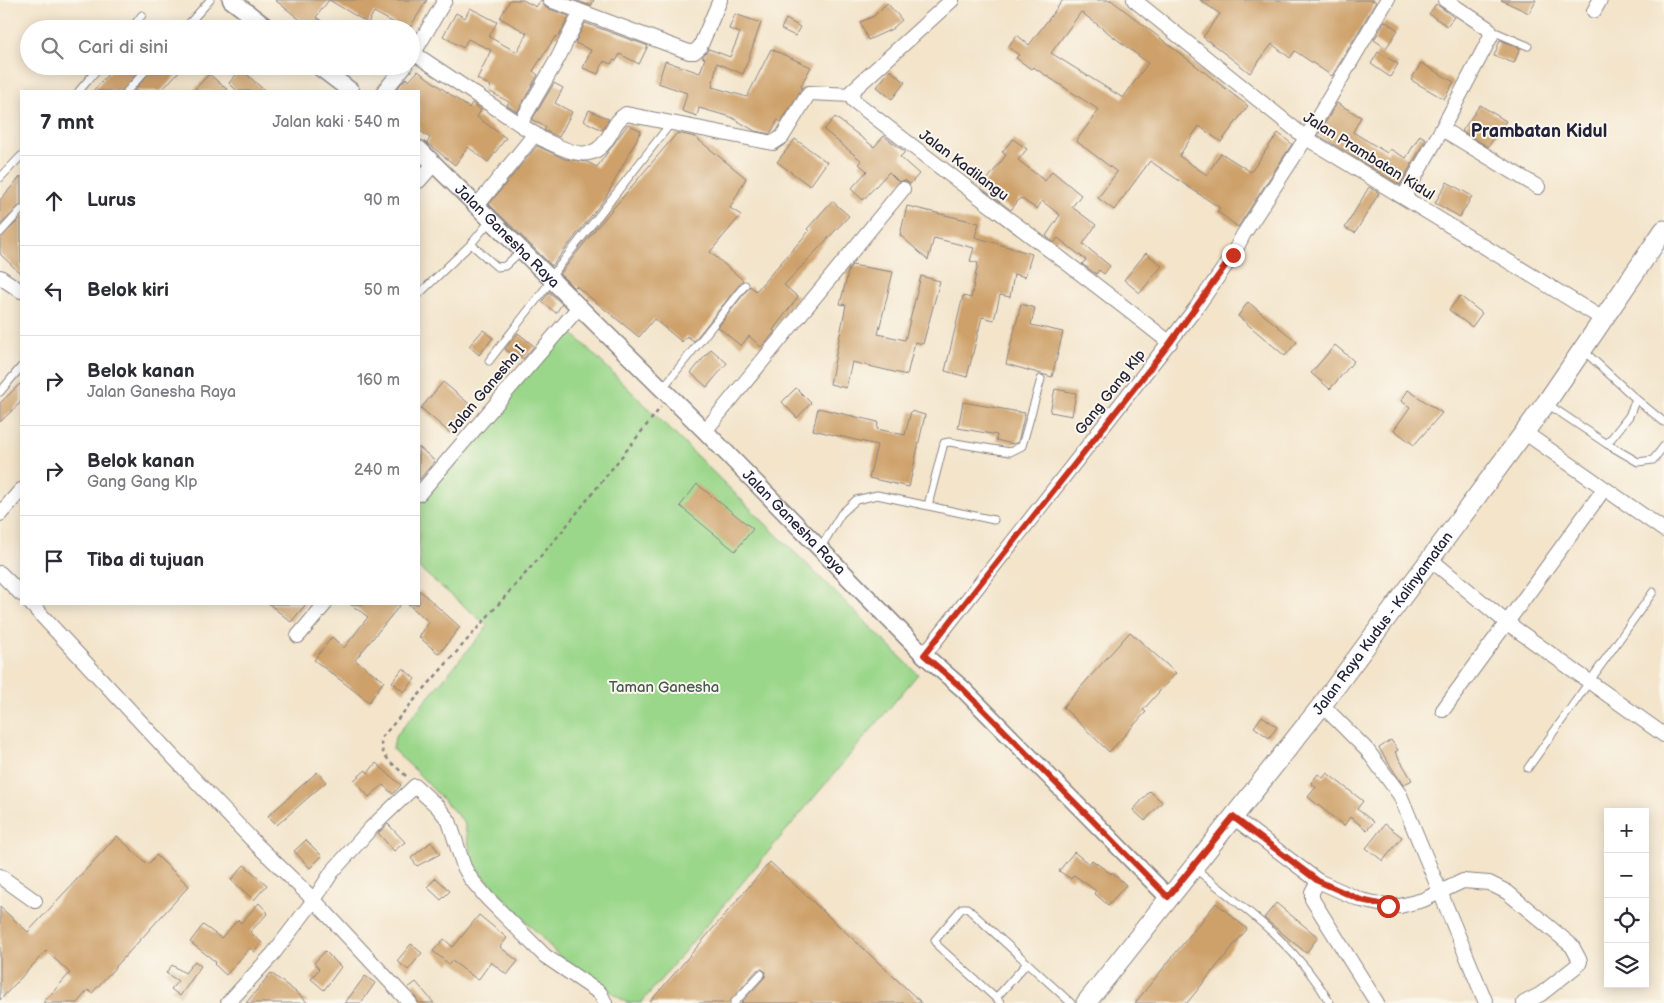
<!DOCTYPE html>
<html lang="id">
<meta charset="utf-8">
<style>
:root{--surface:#fff;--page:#f7f7f7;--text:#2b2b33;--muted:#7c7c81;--line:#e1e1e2}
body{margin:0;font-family:"Balsamiq Sans",sans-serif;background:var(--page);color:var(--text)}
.controls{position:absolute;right:15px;bottom:15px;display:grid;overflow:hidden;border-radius:0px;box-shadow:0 2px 12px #0003}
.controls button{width:45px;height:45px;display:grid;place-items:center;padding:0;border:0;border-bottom:1px solid var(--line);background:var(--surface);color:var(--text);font:25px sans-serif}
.stop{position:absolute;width:15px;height:15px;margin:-11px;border:4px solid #c8321e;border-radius:50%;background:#fff}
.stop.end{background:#c8321e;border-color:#fff;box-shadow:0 1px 5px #0008}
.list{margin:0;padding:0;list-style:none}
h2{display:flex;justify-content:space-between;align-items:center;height:65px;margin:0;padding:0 20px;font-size:21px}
h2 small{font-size:16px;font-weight:400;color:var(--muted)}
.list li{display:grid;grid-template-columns:32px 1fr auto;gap:15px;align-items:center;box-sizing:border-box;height:90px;padding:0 20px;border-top:1px solid var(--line)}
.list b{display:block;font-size:19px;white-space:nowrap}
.list p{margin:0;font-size:16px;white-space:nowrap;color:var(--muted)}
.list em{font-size:16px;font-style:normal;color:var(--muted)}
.icon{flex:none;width:28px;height:28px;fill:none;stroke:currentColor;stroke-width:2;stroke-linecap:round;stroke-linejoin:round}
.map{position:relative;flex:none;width:1664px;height:1003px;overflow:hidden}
.search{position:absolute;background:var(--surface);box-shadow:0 2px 12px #0003;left:20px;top:20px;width:400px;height:55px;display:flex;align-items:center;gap:12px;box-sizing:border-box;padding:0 18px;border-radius:28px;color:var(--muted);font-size:19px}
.panel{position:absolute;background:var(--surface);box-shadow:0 2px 12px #0003;left:20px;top:90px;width:400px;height:515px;border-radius:0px}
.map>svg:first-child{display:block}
.green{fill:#9bd78b;stroke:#5e7c63}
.building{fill:#cea16b;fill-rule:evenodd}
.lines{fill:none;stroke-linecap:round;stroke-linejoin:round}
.service-casing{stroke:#8a8382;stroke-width:9}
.minor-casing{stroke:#8a8382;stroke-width:16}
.tertiary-casing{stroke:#8a8382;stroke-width:19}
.secondary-casing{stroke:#8a8382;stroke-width:21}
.path{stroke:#8a8382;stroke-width:2.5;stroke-dasharray:4 4;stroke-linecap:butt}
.service{stroke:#fff;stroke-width:7}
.minor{stroke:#fff;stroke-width:14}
.tertiary{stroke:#fff;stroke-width:16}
.secondary{stroke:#fff;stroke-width:19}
.route{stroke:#c8321e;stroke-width:6}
.labels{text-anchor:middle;stroke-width:4;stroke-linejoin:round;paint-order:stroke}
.street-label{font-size:15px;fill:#22223b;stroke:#fbf7ec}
.park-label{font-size:15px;fill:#465853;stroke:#fbf7ec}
.quarter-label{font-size:18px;font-weight:bold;fill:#22223b;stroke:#fbf7ec}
</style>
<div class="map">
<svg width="1664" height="1003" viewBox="0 0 1664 1003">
<rect width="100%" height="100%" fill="#fbf7ec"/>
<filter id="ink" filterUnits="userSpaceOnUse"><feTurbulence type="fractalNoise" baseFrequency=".02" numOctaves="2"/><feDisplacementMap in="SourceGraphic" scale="10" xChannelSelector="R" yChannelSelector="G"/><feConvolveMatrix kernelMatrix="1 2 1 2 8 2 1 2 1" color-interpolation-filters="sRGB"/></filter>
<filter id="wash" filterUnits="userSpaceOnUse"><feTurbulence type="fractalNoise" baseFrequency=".0096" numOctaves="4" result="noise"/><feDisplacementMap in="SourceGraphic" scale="20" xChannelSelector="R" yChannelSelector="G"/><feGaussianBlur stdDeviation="1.12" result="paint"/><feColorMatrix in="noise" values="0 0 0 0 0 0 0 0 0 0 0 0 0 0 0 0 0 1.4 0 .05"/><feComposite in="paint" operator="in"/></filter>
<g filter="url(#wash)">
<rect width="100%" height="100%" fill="#f3e4ca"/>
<!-- green -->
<path class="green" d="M567,328L918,674L641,1003H627L560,957L473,865L464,822L413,768L393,750L395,737L488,626L419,568V503Z"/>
<g id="blocks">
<!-- building -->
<g class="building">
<path d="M275,0H427L409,29H405L374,12L368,23L329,0L316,17L332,29H312Z"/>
<path d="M510,0H523L536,7L541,0L546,8L569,16L559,36L555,37L533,71L538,75L517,112L507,105L509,102L489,91L491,86L477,79L491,50L468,39L463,48L443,36L456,13L465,18L470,8L497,22L489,37L517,52L527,33L500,18Z"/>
<path d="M575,0H594L591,6Z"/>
<path d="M1063,0H1111L1248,106L1221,142L1199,126L1179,156L1207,175L1221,153L1251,172L1278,133L1292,144L1238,227L1217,211L1220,208L1150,161L1114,210L1098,198L1117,172L1076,141L1099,110L1033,67L1031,69L1016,58L1019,55L1008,47L1017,35L1029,45ZM1081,12L1148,63L1123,98L1051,53Z"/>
<path d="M1200,0H1372L1376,2L1332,76L1295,51L1290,58L1272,44L1250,73L1203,37L1220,14Z"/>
<path d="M1501,0H1536L1529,13Z"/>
<path d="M887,3L902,20L892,29L868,40L860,22L874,16Z"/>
<path d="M1436,4L1454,17L1447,26L1429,14Z"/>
<path d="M735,14L761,23L743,74L717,63L712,87L747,97L771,49L811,67L801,85L802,88L781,122L778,120L770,134L755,131L731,117L699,108L697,116L682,111L687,93L658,83L665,61L700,73L705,58L702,57L709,49L730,57L740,33L729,29Z"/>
<path d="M786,19L800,27L795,36L781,29Z"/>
<path d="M1385,21L1398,30L1386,48L1374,40Z"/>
<path d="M585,23L648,46L639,64L620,54L616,61L613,60L611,64L604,61L598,74L583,68L591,50L575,43Z"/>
<path d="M1500,40L1520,48L1514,63L1494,56Z"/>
<path d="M1378,52L1398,64L1390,77L1371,64Z"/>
<path d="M1421,63L1454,82L1444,99L1411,80Z"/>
<path d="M115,66H143L122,91H93Z"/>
<path d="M155,66H184L161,91H134Z"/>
<path d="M241,69L265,91H237L229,83Z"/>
<path d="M890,70L905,82L892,99L877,87Z"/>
<path d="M418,71L469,108L472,103L481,110L477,117L506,138L488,162L468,147L455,165L427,143L430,138L419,130V91H395L406,78L409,81Z"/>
<path d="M209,74L229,91H193Z"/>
<path d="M554,83L563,88L555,103L572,112L559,137L546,131L544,130L546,127L532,120Z"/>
<path d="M1337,103L1361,117L1353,132L1387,153L1390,149L1406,158L1420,135L1426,139L1400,185L1318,135Z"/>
<path d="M1480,105L1506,121L1488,147L1462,131Z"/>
<path d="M589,110L609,119L602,130L584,121Z"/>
<path d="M835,117L874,147L884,136L905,152L900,157L919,174L910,184L905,180L899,182L889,172L863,200L851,189L867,171L859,164L862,161L824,130Z"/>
<path d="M628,124L641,131L606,197L552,266L489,204L537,146L565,159L587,162L597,167Z"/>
<path d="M677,133L695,137L746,178L730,208L741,215L710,252L743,280L694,341L687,336L682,342L654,319L639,337L576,286L574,288L560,274L594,231Z"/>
<path d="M795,139L827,162L810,186L777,162Z"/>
<path d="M1013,139L1027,149L1018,160L1045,181L1052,171L1081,195L1072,207L1096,225L1083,244L1110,266L1104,274L1099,270L1096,274L1082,264L1086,260L1058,238L1054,243L1046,236L1060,215L1042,201L1037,209L1020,198L1011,210L981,188L1006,155L1002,152Z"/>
<path d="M21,176V205L0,225V200Z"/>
<path d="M1447,182L1472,196L1460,217L1435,203Z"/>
<path d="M1369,187L1379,193L1355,233L1345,228Z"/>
<path d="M832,201L849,216L784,285L798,297L773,330L775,332L761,347L749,336L741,346L718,327L750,286L756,291L809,231L807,229Z"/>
<path d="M907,206L979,223L975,237L1032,254L1025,277L1014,274L1010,297L1000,295L994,320L982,317L967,377L945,371L963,296L971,298L978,263L970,261L974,248L934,238L928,260L900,235Z"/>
<path d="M21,218V274L0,254V238Z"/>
<path d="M1146,253L1162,266L1140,293L1124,280Z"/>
<path d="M852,265L893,272L878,334L905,340L921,276L940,281L923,344L915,342L907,375L852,362L846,388L830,384L846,305L840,304L849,269Z"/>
<path d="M549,292L562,304L556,313L542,302Z"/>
<path d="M1460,296L1482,313L1472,327L1449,310Z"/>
<path d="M1248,302L1297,342L1285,356L1238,316Z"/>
<path d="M1021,304L1035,308L1031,325L1063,332L1052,377L1006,364Z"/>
<path d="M483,330L493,338L479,355L469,346Z"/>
<path d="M518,333L534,346L523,359L515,353L513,355L505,349Z"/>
<path d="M1335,345L1354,361L1330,389L1311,373Z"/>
<path d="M711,349L727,363L707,387L691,373Z"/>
<path d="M443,382L473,407L451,434L421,408Z"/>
<path d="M21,383V402L0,422V403Z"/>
<path d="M796,388L811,403L797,418L782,402Z"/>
<path d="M1055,389L1076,393L1072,416L1050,412Z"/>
<path d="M1408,390L1442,413L1414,445L1394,430L1410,407L1401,401Z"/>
<path d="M963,402L1025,413L1018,442L1013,444L996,440L997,435L958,428Z"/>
<path d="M818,408L878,422L877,429L905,435L911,411L925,415L909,487L869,478L877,445L813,430Z"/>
<path d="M419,447L435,461L419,480Z"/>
<path d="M697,484L753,529L735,551L680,506Z"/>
<path d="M419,590L460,627L439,654L419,637L429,622L408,604H419Z"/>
<path d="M269,604H306L291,622Z"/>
<path d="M350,604H401L355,660L384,681L369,702L314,660L332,637L344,648L368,617Z"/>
<path d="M1130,632L1176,673L1143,710L1146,712L1109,752L1063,707Z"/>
<path d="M403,668L415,679L404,692L392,682Z"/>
<path d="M1262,716L1277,727L1269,738L1254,727Z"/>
<path d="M1391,740L1398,750L1395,752L1412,780L1403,785L1379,748Z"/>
<path d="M376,763L401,785L393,794L383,785L369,797L354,780L366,770L368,773Z"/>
<path d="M317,772L326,782L277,825L268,816Z"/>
<path d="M1327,773L1363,801L1357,809L1374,822L1367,830L1350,817L1344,826L1308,797L1316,787L1311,783L1318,774L1323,778Z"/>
<path d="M1150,791L1162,802L1145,821L1133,810Z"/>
<path d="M388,824L405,842L394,851L378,833Z"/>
<path d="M1385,824L1402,837L1383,861L1366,848Z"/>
<path d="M117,836L148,865L156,855L189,886L92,993L88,990L77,1003H43L70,973L46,951L0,1000V907L28,932Z"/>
<path d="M306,840L322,856L310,868L294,851Z"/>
<path d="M431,842L440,854L417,866L411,858Z"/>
<path d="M1074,852L1089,864L1092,860L1111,874L1112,872L1126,885L1108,905L1094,893L1096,891L1074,875L1071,879L1059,871Z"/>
<path d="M770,862L922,1003H741L765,977L766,972L762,969L757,970L729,1003H649Z"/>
<path d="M244,865L267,885L254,900L231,880Z"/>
<path d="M436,878L450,891L441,900L427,887Z"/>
<path d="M259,903L268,913L250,932L262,943L254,952L250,948L226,975L214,964L216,962L190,942L203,925L221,938L238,920L241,923Z"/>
<path d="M1216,903L1247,929L1187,1003H1135Z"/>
<path d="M1276,903L1318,937L1306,953L1264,918Z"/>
<path d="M479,915L507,938L500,947L518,961L507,975L491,962L478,980L452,961L449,964L433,951L444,939L453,947Z"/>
<path d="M411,944L422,953L408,970L397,961Z"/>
<path d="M325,951L341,967L324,990L311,979L319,969L314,963Z"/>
<path d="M195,961L201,966L180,996L171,989L178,981L166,973L172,965L185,973Z"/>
<path d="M271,973L296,992L308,1003H246Z"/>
<path d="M365,976L375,983L361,1003H345Z"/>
<path d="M416,982L434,1003H419L408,988Z"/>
</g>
</g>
</g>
<g filter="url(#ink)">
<use href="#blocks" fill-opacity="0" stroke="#8a8382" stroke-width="1"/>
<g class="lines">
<defs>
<g id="service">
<path d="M131,29L142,15"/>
<path d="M184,29L210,0"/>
<path d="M1490,30L1528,46"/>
<path d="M79,91L100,66"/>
<path d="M127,91L150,66"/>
<path d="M0,178L21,156"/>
<path d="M0,233L21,210"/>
<path d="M471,244L497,267L505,266L521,251"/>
<path d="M550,278L671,123"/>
<path d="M419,294L471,244L490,221"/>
<path d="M489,361L551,281"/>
<path d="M662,389L745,285"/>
<path d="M0,392L21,367"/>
<path d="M1636,399L1664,422"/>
<path d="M1546,403L1607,444L1629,416L1636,399L1584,351"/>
<path d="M1607,444L1638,462L1653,460L1664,446"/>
<path d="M928,505L944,443L949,442L1010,452L1022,446L1041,379"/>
<path d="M821,547L841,514L856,500L877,495L994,520"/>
<path d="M1528,768L1653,592"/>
<path d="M1193,867C1244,908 1297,945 1330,1003"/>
<path d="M996,998L1027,963"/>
<path d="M734,1003L761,974"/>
<path d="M1001,1003L938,946L935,940L962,908H967L1071,1003"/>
</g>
<g id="minor">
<path d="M550,0L689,52H694L700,47L720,0"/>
<path d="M952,0L852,91L853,100C958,183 1066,260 1170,343"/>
<path d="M1134,0L1306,138L1603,319"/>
<path d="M1594,11L1600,0"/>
<path d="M415,54L542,139C564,149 591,166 607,139C614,129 615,121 626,114L773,143L782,137L809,93L852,95"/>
<path d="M411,58L445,0"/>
<path d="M384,91L405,66"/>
<path d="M520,124L558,58L581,12"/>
<path d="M1442,129L1538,187"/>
<path d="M419,181L433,165"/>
<path d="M1404,196L1442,129L1491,36L1489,29L1445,0"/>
<path d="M476,207L535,134"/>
<path d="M0,277L21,291"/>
<path d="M705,431L903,189"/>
<path d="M1524,432L1664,530"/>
<path d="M419,494L579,307"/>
<path d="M0,514L21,490"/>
<path d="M1430,559L1506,622L1664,735"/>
<path d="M0,573L21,594"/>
<path d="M31,604L176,760L257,845L314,900L410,1003"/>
<path d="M298,636L325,604"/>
<path d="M924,655L1196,308L1233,255L1243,235L1306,138L1387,0"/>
<path d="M1322,705L1367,750L1400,795L1486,1003"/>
<path d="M1443,710L1604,489"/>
<path d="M1233,817L1318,881L1361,900L1388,906H1400L1423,900L1463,881L1489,883L1507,892L1572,946L1580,961L1579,964L1541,994L1524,1003"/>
<path d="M0,876L35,901"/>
<path d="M1318,881L1312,892V899L1377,1003"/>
<path d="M228,1003L273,954L314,900L332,872L371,828L415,786L437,806L449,821L464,867L471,879L487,898L545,956L600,993L605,1003"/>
</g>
<g id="tertiary">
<path d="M231,0L269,29"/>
<path d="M318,66L351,91"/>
<path id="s1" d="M419,149L705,431L924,655L963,689L1168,897"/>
</g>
<g id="secondary">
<path id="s2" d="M1086,1003L1322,705L1546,403L1664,230"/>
</g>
</defs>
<!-- service casing -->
<use href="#service" class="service-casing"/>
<!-- minor casing -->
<use href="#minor" class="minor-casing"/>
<!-- tertiary casing -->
<use href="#tertiary" class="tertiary-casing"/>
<!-- secondary casing -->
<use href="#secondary" class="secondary-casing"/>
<!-- path -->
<path class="path" d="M406,776C394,764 377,755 382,737L560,534L661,407"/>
<!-- service -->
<use href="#service" class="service"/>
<!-- minor -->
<use href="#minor" class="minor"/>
<!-- tertiary -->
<use href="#tertiary" class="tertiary"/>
<!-- secondary -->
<use href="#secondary" class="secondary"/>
</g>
</g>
<g class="lines" filter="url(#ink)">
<!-- route -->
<path class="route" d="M1233,255L1170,343L924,655L963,689L1168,897L1233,817L1318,881L1361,900L1388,906"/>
</g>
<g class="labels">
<!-- street labels -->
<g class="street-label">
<text transform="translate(1369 156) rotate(32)" y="5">Jalan Prambatan Kidul</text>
<text transform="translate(964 165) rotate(37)" y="5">Jalan Kadilangu</text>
<text dy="5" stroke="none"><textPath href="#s1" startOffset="124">Jalan Ganesha Raya</textPath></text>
<text transform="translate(486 389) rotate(-50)" y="5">Jalan Ganesha I</text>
<text transform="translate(1110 392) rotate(-52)" y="5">Gang Gang Klp</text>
<text dy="5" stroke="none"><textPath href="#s1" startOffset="529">Jalan Ganesha Raya</textPath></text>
<text dy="5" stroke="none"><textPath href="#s2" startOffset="482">Jalan Raya Kudus - Kalinyamatan</textPath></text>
</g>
<!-- park labels -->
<g class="park-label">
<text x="664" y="692">Taman Ganesha</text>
</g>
<!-- quarter labels -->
<g class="quarter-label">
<text x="1539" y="137">Prambatan Kidul</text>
</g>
</g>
</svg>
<div class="controls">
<button>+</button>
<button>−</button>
<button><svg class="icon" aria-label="locate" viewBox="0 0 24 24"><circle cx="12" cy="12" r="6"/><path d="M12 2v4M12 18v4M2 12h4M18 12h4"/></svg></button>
<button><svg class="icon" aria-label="layers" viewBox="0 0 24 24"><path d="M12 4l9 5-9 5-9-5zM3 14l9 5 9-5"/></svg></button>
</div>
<div class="stop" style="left:1388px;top:906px"></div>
<div class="stop end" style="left:1233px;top:255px"></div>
<div class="search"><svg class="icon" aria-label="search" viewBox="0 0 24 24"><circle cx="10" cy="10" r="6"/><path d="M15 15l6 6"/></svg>Cari di sini</div>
<section class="panel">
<h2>7 mnt<small>Jalan kaki · 540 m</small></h2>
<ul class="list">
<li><svg class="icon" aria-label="ahead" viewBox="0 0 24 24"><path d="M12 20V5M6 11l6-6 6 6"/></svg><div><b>Lurus</b></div><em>90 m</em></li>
<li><svg class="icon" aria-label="left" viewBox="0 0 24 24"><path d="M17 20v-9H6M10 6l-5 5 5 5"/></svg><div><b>Belok kiri</b></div><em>50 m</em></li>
<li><svg class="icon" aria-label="right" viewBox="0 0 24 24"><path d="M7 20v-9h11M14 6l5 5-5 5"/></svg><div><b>Belok kanan</b><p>Jalan Ganesha Raya</p></div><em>160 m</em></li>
<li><svg class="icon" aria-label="right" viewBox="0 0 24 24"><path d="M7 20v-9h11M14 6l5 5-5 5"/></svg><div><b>Belok kanan</b><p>Gang Gang Klp</p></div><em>240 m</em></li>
<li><svg class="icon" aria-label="arrive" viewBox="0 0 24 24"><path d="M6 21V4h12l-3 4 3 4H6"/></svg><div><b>Tiba di tujuan</b></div></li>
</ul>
</section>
</div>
